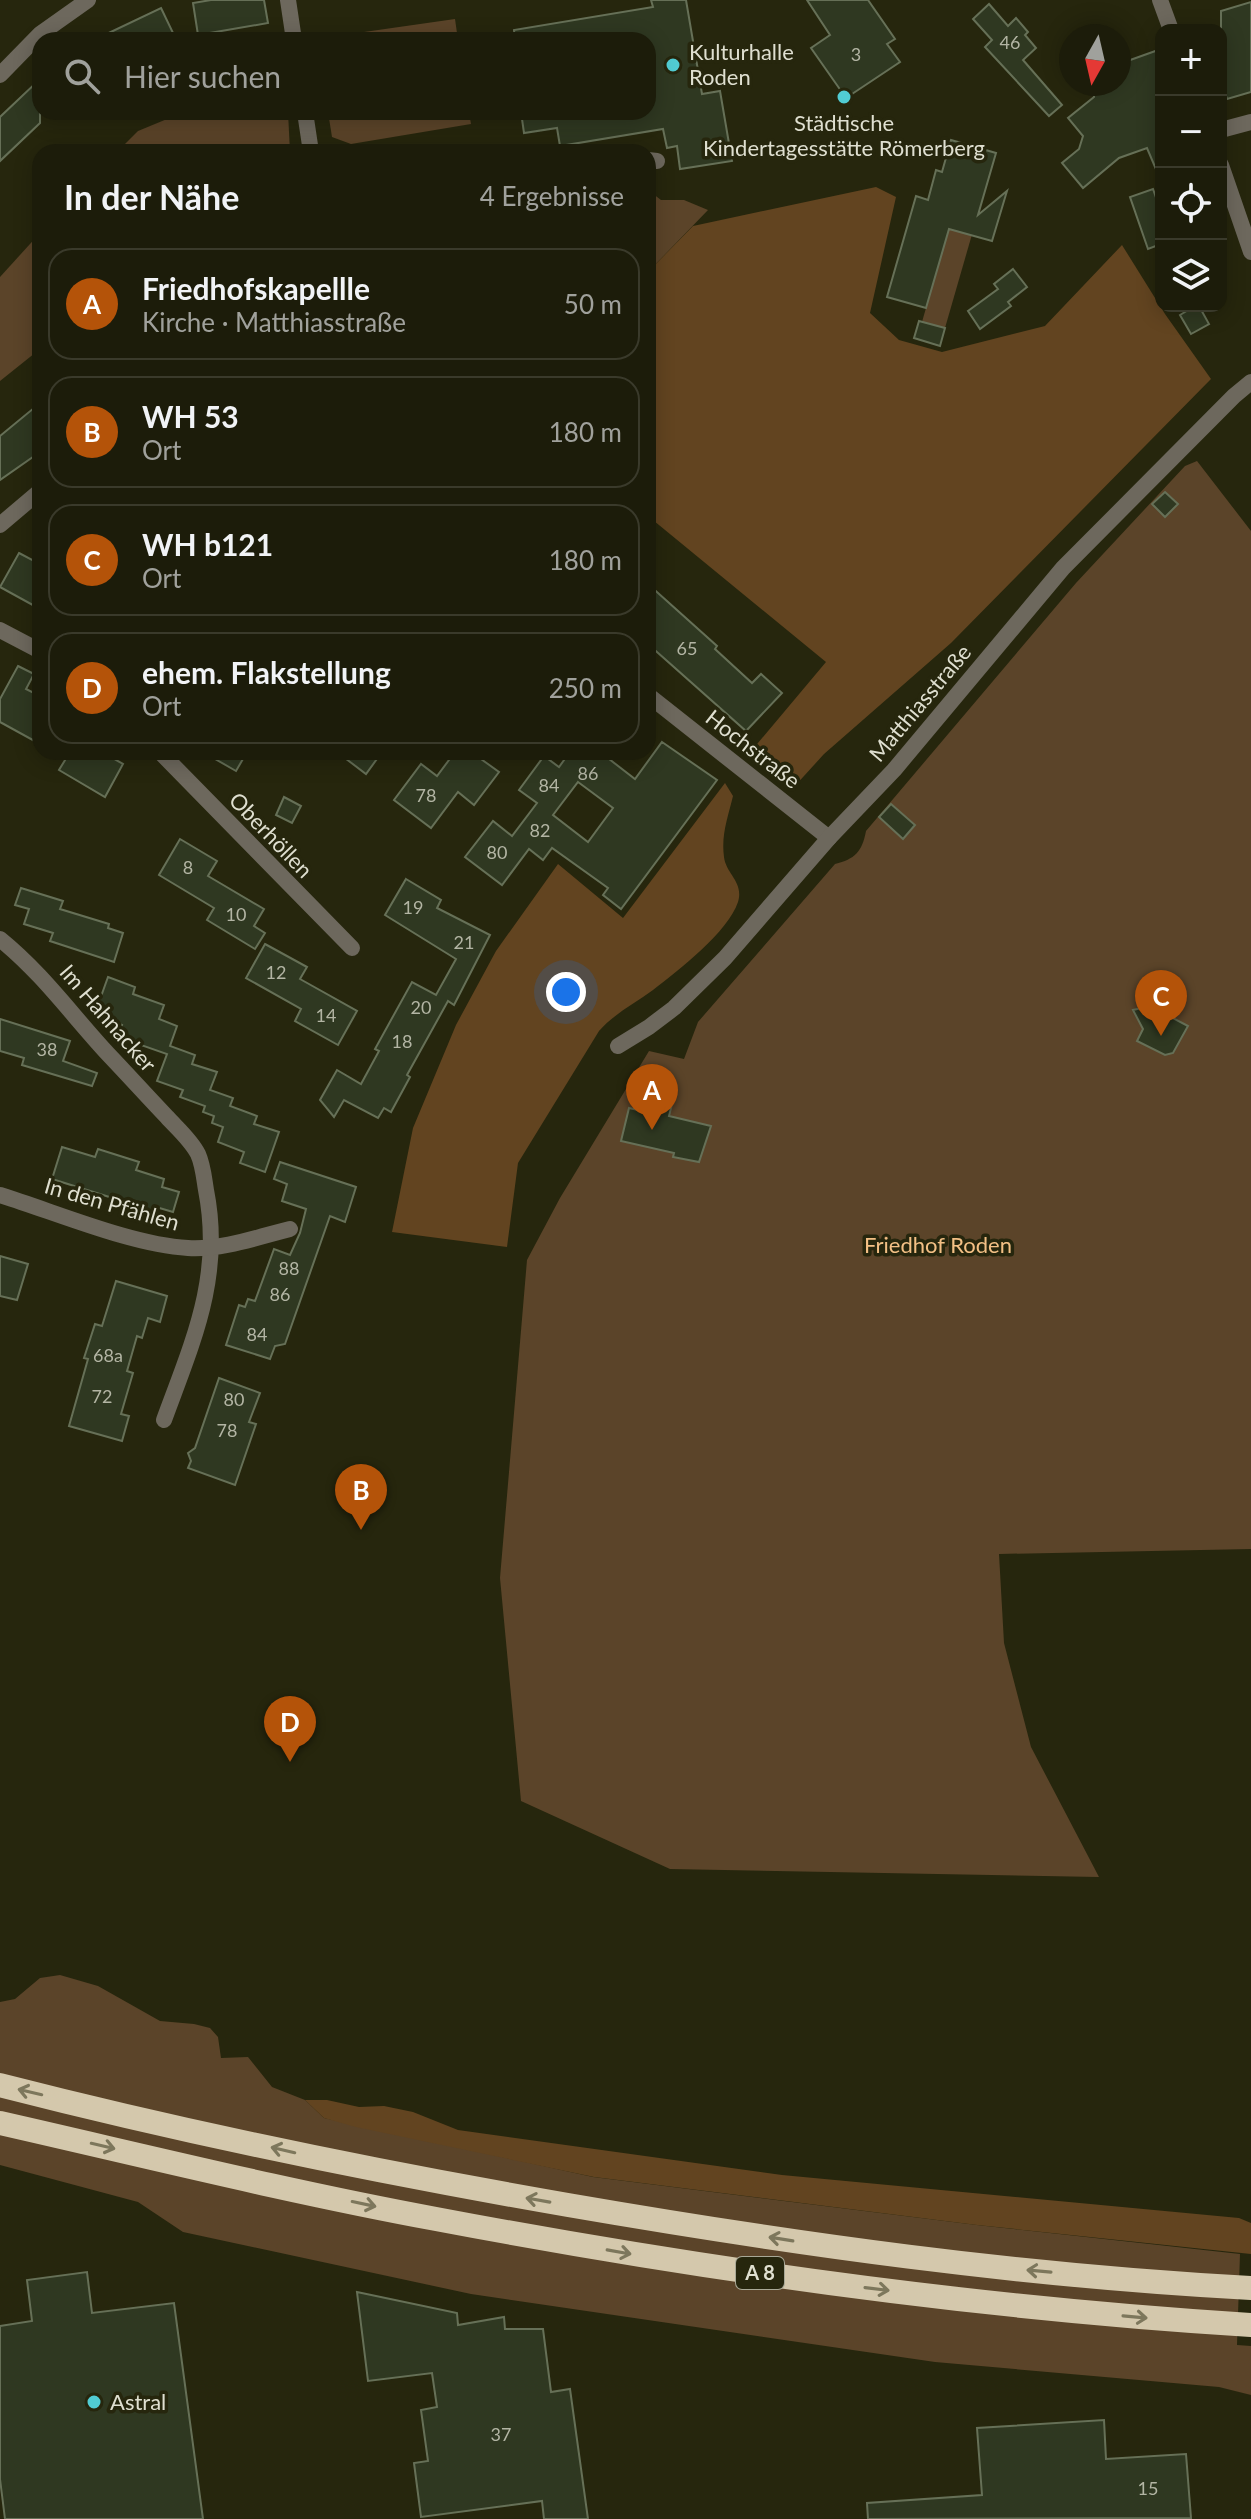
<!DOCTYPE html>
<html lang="de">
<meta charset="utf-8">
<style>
:root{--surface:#1c1c0a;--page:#252513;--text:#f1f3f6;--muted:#a0a19c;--line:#3a3a2b;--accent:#b45309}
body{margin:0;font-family:Lato,sans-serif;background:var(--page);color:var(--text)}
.controls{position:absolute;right:24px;top:24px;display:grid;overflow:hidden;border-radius:16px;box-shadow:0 4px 20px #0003}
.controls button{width:72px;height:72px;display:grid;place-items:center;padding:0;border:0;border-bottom:2px solid var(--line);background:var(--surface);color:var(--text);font:40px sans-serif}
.compass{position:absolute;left:1059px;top:24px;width:72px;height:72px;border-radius:50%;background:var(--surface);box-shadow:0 4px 20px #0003;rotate:188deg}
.you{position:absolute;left:566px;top:992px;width:28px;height:28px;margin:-20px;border:6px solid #fff;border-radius:50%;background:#1a73e8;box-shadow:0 0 0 12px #1a73e833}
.badge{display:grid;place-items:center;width:52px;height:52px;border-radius:50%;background:var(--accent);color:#fff;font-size:26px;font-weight:700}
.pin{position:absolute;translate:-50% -66px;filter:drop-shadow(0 2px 4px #0008)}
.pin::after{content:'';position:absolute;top:42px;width:28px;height:24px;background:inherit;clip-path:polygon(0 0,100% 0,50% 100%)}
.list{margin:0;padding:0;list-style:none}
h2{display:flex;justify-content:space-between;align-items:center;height:104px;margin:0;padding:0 32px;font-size:34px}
h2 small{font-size:26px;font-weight:400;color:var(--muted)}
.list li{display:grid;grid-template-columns:52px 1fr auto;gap:24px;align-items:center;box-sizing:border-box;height:112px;margin:0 16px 16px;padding:0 16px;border:2px solid var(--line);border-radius:24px}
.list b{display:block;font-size:30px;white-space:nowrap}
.list p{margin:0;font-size:26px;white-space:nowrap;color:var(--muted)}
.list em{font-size:26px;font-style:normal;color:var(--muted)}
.icon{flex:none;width:44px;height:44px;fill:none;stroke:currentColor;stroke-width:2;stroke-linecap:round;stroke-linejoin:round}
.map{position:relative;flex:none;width:1251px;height:2519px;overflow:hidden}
.search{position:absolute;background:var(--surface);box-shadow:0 4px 20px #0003;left:32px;top:32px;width:624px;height:88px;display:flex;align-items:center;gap:20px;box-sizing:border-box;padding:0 28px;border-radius:24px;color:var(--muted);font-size:30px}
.panel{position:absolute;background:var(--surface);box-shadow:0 4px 20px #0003;left:32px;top:144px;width:624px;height:616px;border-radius:24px}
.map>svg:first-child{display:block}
.green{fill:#5b4429}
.forest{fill:#624420}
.building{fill:#2f3821;stroke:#667057;stroke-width:2;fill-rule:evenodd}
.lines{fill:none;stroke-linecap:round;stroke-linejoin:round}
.street{stroke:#6d685d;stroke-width:16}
.highway{stroke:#d4c8ac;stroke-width:24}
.oneway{stroke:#7d775c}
.poi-dot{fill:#51ccd3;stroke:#26260d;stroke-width:3}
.labels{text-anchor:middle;stroke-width:7;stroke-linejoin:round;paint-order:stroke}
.number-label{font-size:18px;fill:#b3b5a4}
.shield{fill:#26260d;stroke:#a8a896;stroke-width:2}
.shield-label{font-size:20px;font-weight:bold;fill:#dfdfd0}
.poi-label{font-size:22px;fill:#dfdfd0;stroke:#26260d;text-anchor:start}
.street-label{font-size:22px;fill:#dfdfd0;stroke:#26260d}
.park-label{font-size:22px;fill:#f3c085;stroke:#26260d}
</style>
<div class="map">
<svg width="1251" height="2519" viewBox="0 0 1251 2519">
<rect width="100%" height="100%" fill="#26260d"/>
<!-- green -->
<g class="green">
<path d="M455,19L458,40L315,39Z"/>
<path d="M184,112H288L290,152H117L138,131Z"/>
<path d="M328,112H469L471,124L351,144L332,137Z"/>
<path d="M648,190L661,200H684L708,210L648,272Z"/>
<path d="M954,210L977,217L945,328L922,322Z"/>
<path d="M40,233V349L0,381V277Z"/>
<path d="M1197,461L1251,531V1549L999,1554L1004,1643L1031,1747L1099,1877L670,1869L521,1801L500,1578L527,1260L560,1198L649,1051L684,1059L698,1022L835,864C855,859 862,852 866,831L1076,583L1185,466Z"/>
<path d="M60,1975L98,1986L160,2021L194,2024L210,2028L218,2037L221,2058L248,2057L272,2087L305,2100L324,2118L593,2177L977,2225L1240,2254L1237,2345L1251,2346V2395L1219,2387L935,2362L471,2294L183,2232L138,2202L0,2165V2002L15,1999L40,1978Z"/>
</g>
<!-- forest -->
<g class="forest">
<path d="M876,187L896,197L870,313L899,340L942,352L1045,326L1122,245L1165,314L1211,379L951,643L824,754L794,787L747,756L826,662L648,516V272L693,226Z"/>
<path d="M725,783L733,796C728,817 721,835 724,857C726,874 744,882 738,902C728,932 679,970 653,990C635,1003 614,1014 599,1031L518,1163L507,1247L392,1232L413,1128L456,1025L496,951L558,864L623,918Z"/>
<path d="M305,2100H327L359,2107L384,2106L413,2112L458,2130L782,2175L1239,2218L1251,2223V2254L977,2225L594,2177L356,2127L324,2118Z"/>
</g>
<!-- building -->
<g class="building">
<path d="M211,0H264L268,23L198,35L193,3Z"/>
<path d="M651,0H686L702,94L720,91L732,161L680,169L677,146L667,148L663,129L560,146L557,128L524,133L521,112H648V40H515L514,30L653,7Z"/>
<path d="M807,0H868L895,39L887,44L900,62L846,98L811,48L830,35Z"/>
<path d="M1251,2V92L1227,99L1221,80V11Z"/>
<path d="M989,4L1008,26L1016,18L1028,32L1025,35L1036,48L1023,60L1062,105L1049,116L985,47L992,40L973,19Z"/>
<path d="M161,8L174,35L164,40H94Z"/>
<path d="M1161,49V181L1147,148L1119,158L1083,188L1062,163L1079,149L1083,136L1068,118L1094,97L1095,84H1119V64Z"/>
<path d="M40,79V123L0,161V117Z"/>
<path d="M951,140L996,153L978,215L1007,191L992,241L949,229L926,308L887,297L916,196L928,200L936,170L942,172Z"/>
<path d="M1153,189L1161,212V244L1148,249L1130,197Z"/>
<path d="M1013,269L1027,287L1008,302L1011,306L980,329L968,311L998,289L994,284Z"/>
<path d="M1195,306H1199L1209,324L1191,334L1180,315Z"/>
<path d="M919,321L945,328L940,346L914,338Z"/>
<path d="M40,403V452L0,480V436Z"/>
<path d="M1165,492L1178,504L1165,517L1152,504Z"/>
<path d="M19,553L40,564V609L0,587Z"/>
<path d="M648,584L717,646L715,649L752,683L761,674L782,693L746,731L648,644Z"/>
<path d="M18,666L34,674L26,689L40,696V744L0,722V699Z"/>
<path d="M662,742L717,780L621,909L603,895L608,888L552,848L543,860L529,849L502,885L465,857L493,821L512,836L537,803L519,790L544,756L559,767L570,752H600L635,779ZM578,782L613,808L588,842L553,815Z"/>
<path d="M70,752H102L123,764L105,797L59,770Z"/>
<path d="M203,752H247L236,771Z"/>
<path d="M337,752H382L366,774Z"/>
<path d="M455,752H486L481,759L499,772L474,805L458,792L431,828L394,800L421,764L437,776Z"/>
<path d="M284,797L301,806L292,823L276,815Z"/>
<path d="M891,804L915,825L903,839L879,817Z"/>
<path d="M180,839L217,861L208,876L264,909L254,926L265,933L255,949L207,920L214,908L159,875Z"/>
<path d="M406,879L441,900L437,908L490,935L454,1005L448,1001L407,1075L410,1077L391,1112L384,1108L378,1118L344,1100L334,1117L320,1100L337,1070L361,1084L379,1051L375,1049L412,982L436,995L456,959L385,915Z"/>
<path d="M21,888L63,901L60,909L109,924L108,928L123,933L114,962L50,941L53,933L24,924L29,909L15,905Z"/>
<path d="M265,944L307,967L300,979L357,1011L338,1045L295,1021L301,1009L246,978Z"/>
<path d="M108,977L135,987L133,994L164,1005L159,1019L177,1026L170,1046L195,1055L192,1064L217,1072L210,1090L233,1098L230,1106L257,1116L254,1124L279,1132L265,1172L240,1163L244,1152L218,1142L223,1127L212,1123L214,1116L203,1112L205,1106L180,1097L183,1090L157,1081L167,1054L118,1037L122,1025L94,1016Z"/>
<path d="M1150,1006L1188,1026L1173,1053L1165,1055L1137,1041L1143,1029L1133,1010Z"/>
<path d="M0,1019L70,1041L63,1061L97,1073L92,1086L22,1065L24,1058L0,1051Z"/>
<path d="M641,1097L672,1104L669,1116L711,1126L699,1162L673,1157L674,1153L621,1141L629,1108L638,1110Z"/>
<path d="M62,1147L95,1157L98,1149L139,1162L136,1170L164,1179L162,1187L179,1192L173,1212L156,1207L154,1211L52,1179Z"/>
<path d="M280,1162L356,1187L345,1222L330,1216L285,1344L275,1346L270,1359L226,1345L239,1305L245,1307L248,1299L255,1301L274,1249L290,1255L300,1233L306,1209L282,1201L287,1184L274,1179Z"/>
<path d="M0,1256L28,1264L17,1300L0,1296Z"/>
<path d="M116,1281L167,1296L160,1322L148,1318L142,1338L137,1336L127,1371L133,1373L121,1414L129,1416L122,1441L69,1426L88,1359L84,1358L95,1324L102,1326Z"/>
<path d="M219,1378L260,1393L249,1422L256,1424L235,1485L188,1468L191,1461L188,1453L195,1448Z"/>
<path d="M87,2272L92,2313L174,2303L203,2519H5L0,2479V2326L32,2321L27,2280Z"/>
<path d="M357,2292L457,2313L458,2325L504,2317L505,2329H543L551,2392L570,2389L588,2519H544L542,2501L421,2517L414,2463L428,2461L421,2410L437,2407L432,2373L368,2381Z"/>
<path d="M1104,2420L1106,2459L1186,2454L1191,2518L868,2519L867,2503L982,2495L977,2428Z"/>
</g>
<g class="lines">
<!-- street -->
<g class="street">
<path d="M288,0L294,40"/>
<path d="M1160,0L1171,30"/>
<path d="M0,75L40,34L88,0"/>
<path d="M305,112L311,152"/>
<path d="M1221,130L1251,122"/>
<path d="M648,160L657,161"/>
<path d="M1221,165L1251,252"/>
<path d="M0,525L40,491"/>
<path d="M0,630L40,651"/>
<path d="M648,695L829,838"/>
<path d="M160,752L352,948"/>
<path d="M0,939C43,974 71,1014 108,1054C128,1075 147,1096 167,1117C177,1128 191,1140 198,1154C203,1165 204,1178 206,1190C223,1276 193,1341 164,1420"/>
<path d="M618,1046L649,1027L674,1008L725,958L829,838L894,770L1063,568L1234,396L1251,382"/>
<path d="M0,1195C55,1212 132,1245 188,1248C222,1250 258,1237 290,1229"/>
</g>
<!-- highway -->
<g class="highway">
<path d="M0,2085C187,2133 378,2172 568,2205C794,2244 1022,2276 1251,2288"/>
<path d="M0,2123C145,2156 290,2192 436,2219C705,2270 977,2308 1251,2325"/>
</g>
</g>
<!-- one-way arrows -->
<defs><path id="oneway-shaft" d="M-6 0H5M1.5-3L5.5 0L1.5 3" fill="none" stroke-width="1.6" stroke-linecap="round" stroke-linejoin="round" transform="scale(2)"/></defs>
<g class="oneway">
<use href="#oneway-shaft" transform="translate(30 2092) rotate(-167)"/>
<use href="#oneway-shaft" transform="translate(103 2146) rotate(13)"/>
<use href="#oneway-shaft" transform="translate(283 2150) rotate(-167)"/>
<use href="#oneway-shaft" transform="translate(538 2200) rotate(-170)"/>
<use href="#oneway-shaft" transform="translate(364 2204) rotate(12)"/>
<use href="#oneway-shaft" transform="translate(781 2239) rotate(-171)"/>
<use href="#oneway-shaft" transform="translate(619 2252) rotate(10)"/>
<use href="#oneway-shaft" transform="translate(1039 2271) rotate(-175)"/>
<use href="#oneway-shaft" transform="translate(877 2289) rotate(7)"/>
<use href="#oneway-shaft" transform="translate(1135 2317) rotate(5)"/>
</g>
<!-- markers -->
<g class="poi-dot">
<circle cx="673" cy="65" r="8"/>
<circle cx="844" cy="97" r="8"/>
<circle cx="94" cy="2402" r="8"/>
</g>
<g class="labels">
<!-- number labels -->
<g class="number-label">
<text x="1010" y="49">46</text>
<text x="856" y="61">3</text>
<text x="687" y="655">65</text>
<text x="588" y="780">86</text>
<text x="549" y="792">84</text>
<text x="426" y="802">78</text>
<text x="540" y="837">82</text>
<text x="497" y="859">80</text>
<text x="188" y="874">8</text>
<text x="413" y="914">19</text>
<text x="236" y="921">10</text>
<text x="464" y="949">21</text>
<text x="276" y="979">12</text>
<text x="421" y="1014">20</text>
<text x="326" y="1022">14</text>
<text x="402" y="1048">18</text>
<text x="47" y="1056">38</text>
<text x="289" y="1275">88</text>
<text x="280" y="1301">86</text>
<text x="257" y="1341">84</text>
<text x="108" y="1362">68a</text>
<text x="102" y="1403">72</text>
<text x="234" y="1406">80</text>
<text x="227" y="1437">78</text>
<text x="501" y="2441">37</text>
<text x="1148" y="2495">15</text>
</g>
<!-- shield labels -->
<rect class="shield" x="736" y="2257" width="48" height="32" rx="6"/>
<g class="shield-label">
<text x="760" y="2280">A 8</text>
</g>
<!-- poi labels -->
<g class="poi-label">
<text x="689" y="60">Kulturhalle<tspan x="689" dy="25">Roden</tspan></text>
<text x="844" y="131" text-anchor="middle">Städtische<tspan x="844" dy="25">Kindertagesstätte Römerberg</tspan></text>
<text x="110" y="2410">Astral</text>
</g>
<!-- street labels -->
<g class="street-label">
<text transform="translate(920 703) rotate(-50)" y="8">Matthiasstraße</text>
<text transform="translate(753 749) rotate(38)" y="8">Hochstraße</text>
<text transform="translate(271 835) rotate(46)" y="8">Oberhöllen</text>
<text transform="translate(108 1018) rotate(49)" y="8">Im Hahnacker</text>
<text transform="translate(112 1204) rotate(16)" y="8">In den Pfählen</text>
</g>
<!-- park labels -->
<g class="park-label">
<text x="938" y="1253">Friedhof Roden</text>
</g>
</g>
</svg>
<div class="controls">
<button>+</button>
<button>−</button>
<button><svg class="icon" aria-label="locate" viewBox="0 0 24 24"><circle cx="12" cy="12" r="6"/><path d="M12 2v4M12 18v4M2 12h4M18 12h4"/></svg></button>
<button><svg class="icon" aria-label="layers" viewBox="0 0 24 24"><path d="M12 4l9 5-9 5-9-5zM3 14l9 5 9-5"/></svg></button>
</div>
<svg class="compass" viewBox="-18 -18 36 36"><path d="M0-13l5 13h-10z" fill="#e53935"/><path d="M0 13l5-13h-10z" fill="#a0a19c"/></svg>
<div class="you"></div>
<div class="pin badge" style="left:652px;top:1130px">A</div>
<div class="pin badge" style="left:361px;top:1530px">B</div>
<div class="pin badge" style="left:1161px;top:1036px">C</div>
<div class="pin badge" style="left:290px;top:1762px">D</div>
<div class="search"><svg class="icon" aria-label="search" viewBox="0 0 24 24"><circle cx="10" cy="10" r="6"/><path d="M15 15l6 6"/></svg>Hier suchen</div>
<section class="panel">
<h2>In der Nähe<small>4 Ergebnisse</small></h2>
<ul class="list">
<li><span class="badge">A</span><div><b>Friedhofskapellle</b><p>Kirche · Matthiasstraße</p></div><em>50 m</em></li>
<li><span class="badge">B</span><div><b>WH 53</b><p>Ort</p></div><em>180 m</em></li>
<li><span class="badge">C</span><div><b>WH b121</b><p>Ort</p></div><em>180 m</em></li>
<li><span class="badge">D</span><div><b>ehem. Flakstellung</b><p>Ort</p></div><em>250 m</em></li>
</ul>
</section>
</div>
